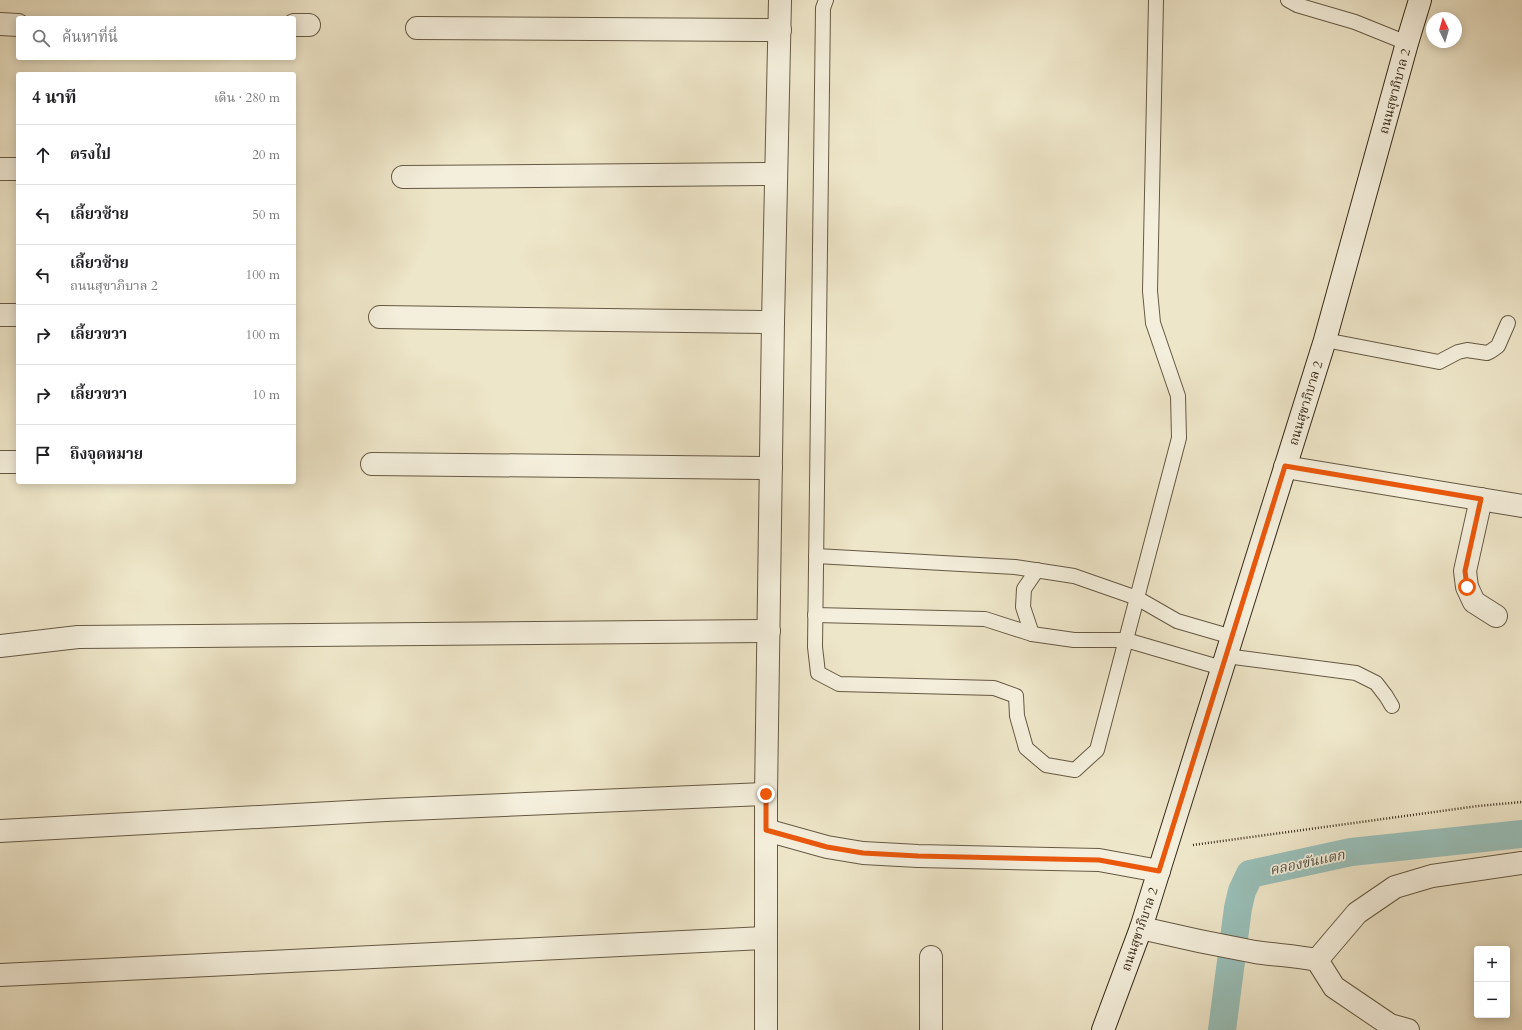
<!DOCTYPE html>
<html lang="th">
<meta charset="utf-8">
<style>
:root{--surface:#fff;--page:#f2f2f2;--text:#202124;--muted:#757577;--line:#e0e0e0}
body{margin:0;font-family:Cardo,"Noto Serif Thai",serif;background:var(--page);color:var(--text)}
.controls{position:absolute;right:12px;bottom:12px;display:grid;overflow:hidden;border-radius:4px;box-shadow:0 2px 10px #0003}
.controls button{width:36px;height:36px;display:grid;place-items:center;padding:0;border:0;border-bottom:1px solid var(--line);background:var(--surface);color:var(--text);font:20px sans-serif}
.compass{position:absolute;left:1426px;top:12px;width:36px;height:36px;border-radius:50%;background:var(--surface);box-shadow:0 2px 10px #0003;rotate:355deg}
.stop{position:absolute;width:12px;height:12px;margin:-9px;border:3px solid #ea580c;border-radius:50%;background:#fff}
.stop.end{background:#ea580c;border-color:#fff;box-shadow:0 1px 4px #0008}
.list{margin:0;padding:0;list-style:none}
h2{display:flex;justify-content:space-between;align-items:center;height:52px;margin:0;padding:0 16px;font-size:17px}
h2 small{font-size:13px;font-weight:400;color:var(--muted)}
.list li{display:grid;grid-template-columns:26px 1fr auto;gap:12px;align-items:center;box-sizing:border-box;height:60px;padding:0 16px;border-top:1px solid var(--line)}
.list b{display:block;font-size:15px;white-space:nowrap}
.list p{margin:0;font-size:13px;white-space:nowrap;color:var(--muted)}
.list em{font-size:13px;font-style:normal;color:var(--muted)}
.icon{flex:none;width:22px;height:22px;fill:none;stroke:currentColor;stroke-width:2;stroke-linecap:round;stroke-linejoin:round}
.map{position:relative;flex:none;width:1522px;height:1030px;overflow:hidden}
.search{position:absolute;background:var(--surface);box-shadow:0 2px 10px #0003;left:16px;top:16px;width:280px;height:44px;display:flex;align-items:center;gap:10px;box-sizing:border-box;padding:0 14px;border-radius:4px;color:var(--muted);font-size:15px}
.panel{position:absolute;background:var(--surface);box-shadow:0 2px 10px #0003;left:16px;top:72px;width:280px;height:412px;border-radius:4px}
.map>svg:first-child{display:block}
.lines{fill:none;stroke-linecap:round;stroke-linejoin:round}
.canal{stroke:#99bfb8;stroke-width:28}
.lane-casing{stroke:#665944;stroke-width:16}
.street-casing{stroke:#665944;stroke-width:24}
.secondary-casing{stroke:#382a18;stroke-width:24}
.path{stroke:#382a18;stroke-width:2.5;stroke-dasharray:1 2;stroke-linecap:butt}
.lane{stroke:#f4efdc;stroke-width:14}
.street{stroke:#f4efdc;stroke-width:22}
.secondary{stroke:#f4efdc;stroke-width:22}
.route{stroke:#ea580c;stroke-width:5}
.labels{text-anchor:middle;stroke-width:3.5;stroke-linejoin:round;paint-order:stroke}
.street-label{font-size:13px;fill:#382a18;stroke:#f4efdc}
.water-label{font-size:14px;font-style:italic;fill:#504f40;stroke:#f4efdc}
</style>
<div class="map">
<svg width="1522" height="1030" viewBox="0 0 1522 1030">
<rect width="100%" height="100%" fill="#eee6c9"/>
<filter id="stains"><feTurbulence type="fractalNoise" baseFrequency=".005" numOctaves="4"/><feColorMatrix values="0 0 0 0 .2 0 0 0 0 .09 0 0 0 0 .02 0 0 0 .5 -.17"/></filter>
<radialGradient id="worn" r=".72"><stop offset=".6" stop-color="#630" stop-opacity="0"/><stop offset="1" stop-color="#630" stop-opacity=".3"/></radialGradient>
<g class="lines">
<!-- canal -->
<path class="canal" d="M1222,1030L1238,908L1242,891L1250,874L1351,852L1522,834"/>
<defs>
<g id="lane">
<path d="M826,0L823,8L815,647L818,673L839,684L994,688L1016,696L1017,716L1026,748L1046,765L1075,770L1097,750L1179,438L1178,396L1153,323L1150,291L1156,0"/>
<path d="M1288,0L1297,5L1355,22L1407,43"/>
<path d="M1325,340L1439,362L1458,352L1467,350L1487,353L1491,351L1498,346L1508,323"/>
<path d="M816,556L1015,567L1074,576L1137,598L1177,621L1232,637"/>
<path d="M815,615L985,619L1032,634L1074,640H1126L1222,668"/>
<path d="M1032,634L1023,607L1024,589L1037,570"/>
<path d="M1226,656L1356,673L1376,683L1386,696L1392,706"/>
</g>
<g id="street">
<path d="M0,24L18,25"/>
<path d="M294,25H309"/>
<path d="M417,28L780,30"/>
<path d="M0,169H18"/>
<path d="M403,177L776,174"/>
<path d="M0,315H18"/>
<path d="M380,317L773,322"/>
<path d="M0,462H18"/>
<path d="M372,464L771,468"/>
<path d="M1285,467L1522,506"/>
<path d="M1481,499L1465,571L1467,587L1474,602L1496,616"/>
<path d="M0,646L78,637L769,631"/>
<path d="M766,830L827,847L863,853L918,856L1099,860L1159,871"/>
<path d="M0,831L386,810L766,794"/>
<path d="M1141,928C1179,937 1217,945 1255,952C1276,955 1296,956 1317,960L1334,987L1390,1025L1408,1030"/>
<path d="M1317,960L1357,913L1395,887L1432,876L1522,863"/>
<path d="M0,975L766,938"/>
<path d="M766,1030V794L773,322L780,0"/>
<path d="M931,1030V957"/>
</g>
<path id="secondary" d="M1103,1030L1141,928L1325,340L1407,43L1420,0"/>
</defs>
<!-- lane casing -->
<use href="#lane" class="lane-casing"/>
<!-- street casing -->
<use href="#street" class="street-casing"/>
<!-- secondary casing -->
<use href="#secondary" class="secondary-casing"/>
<!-- path -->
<path class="path" d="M1193,845L1478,806L1522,802"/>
<!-- lane -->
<use href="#lane" class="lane"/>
<!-- street -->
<use href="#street" class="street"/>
<!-- secondary -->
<use href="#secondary" class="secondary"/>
</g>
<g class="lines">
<!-- route -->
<path class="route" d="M766,794V830L827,847L863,853L918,856L1099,860L1159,871L1285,466L1481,499L1465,571L1467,587"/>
</g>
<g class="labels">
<!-- street labels -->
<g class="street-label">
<text transform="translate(1394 91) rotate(-75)" y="5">ถนนสุขาภิบาล 2</text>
<text transform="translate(1305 403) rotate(-73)" y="5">ถนนสุขาภิบาล 2</text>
<text transform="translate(1139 929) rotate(-71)" y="5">ถนนสุขาภิบาล 2</text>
</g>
<!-- water labels -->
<g class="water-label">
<text transform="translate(1307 862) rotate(-12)" y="5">คลองขันแตก</text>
</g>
</g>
<rect width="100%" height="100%" filter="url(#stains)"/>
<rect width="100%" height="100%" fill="url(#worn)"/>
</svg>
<div class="controls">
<button>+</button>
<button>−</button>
</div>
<svg class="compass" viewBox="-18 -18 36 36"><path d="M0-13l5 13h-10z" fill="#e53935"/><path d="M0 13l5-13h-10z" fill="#757577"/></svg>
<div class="stop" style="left:1467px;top:587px"></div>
<div class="stop end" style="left:766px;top:794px"></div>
<div class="search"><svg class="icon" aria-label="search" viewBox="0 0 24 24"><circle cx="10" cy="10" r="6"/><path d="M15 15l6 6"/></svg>ค้นหาที่นี่</div>
<section class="panel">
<h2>4 นาที<small>เดิน · 280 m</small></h2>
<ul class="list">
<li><svg class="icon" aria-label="ahead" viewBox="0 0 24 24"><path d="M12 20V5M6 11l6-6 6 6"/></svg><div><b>ตรงไป</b></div><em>20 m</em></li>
<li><svg class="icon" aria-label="left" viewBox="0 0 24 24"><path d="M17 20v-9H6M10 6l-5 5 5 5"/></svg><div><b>เลี้ยวซ้าย</b></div><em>50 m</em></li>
<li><svg class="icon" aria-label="left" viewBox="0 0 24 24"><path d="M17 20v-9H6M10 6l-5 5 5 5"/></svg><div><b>เลี้ยวซ้าย</b><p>ถนนสุขาภิบาล 2</p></div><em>100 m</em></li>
<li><svg class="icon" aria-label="right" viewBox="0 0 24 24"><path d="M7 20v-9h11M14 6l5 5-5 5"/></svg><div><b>เลี้ยวขวา</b></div><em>100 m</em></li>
<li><svg class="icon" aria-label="right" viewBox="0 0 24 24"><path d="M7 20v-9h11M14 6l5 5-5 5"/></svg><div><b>เลี้ยวขวา</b></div><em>10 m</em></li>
<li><svg class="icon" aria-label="arrive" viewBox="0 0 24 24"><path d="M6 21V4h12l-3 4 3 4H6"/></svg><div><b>ถึงจุดหมาย</b></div></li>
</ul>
</section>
</div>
